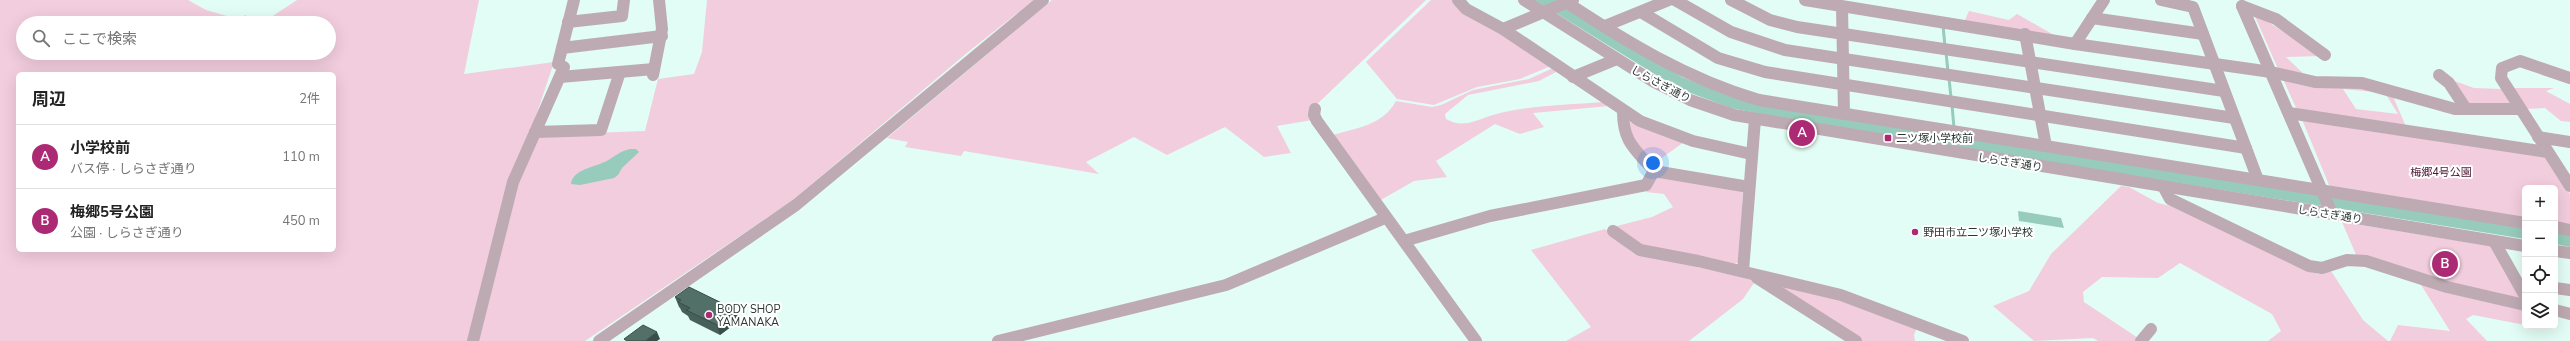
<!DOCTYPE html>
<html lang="ja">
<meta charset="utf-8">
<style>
:root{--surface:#fff;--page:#f2f2f2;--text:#222;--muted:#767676;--line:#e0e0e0;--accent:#ac2974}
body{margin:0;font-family:"Nunito Sans","Noto Sans JP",sans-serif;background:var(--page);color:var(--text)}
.controls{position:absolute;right:12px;bottom:12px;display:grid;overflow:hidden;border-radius:6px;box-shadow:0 4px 16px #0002}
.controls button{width:36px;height:36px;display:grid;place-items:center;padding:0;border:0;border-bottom:1px solid var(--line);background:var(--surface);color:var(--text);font:20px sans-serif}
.you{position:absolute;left:1653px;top:163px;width:14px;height:14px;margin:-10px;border:3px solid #fff;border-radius:50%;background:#1a73e8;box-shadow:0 0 0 6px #1a73e833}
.badge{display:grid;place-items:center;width:26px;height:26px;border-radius:50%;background:var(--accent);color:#fff;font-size:13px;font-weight:700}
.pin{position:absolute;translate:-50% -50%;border:2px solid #fff;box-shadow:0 1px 4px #0006}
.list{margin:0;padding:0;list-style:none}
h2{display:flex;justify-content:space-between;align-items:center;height:52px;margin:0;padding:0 16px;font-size:17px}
h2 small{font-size:13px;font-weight:400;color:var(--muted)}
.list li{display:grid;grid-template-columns:26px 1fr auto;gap:12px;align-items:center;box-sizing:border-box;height:64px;padding:0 16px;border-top:1px solid var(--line)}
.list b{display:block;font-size:15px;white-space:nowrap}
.list p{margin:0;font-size:13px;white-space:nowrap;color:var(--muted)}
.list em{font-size:13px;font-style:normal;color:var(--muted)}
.icon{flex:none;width:22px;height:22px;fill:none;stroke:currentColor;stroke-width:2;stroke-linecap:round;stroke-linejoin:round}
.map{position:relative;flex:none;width:2570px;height:341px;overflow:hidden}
.search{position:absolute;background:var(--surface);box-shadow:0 4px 16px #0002;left:16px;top:16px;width:320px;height:44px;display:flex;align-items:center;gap:10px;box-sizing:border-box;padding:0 14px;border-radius:22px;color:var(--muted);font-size:15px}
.panel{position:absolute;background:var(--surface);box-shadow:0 4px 16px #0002;left:16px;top:72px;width:320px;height:180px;border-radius:6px}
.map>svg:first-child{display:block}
.green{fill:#f2cddd;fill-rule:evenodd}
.water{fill:#97cbbb}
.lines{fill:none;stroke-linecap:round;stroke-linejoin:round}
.stream{stroke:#97cbbb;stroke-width:3}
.minor{stroke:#beaab2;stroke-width:12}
.wall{fill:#476059}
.shaded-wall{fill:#394e48}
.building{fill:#527067;stroke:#394e48}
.poi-dot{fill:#ac2974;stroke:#fff;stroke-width:1.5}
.labels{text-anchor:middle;stroke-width:4;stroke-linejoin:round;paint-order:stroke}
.street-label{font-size:11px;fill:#293632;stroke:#fff}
.poi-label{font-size:11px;fill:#293632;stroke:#fff;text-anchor:start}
.park-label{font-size:11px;fill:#4e1835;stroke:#fff}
</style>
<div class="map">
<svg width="2570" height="341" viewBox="0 0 2570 341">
<rect width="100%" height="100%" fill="#e2fdf5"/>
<!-- green -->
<g class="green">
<path d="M0,0H188L206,10L251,23H23V53H329V23H262L297,0H479L464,74L554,62L530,134L468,341H0ZM18,74H334V250H18Z"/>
<path d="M707,0H1034L968,52L793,200L585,341H477L518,181L537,135L645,131L658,79L694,74L702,52Z"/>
<path d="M1052,0H1426L1312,109V120L1277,126L1291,153L1264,157L1225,127L1167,155L1134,137L1086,162L1099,174L964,151L961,156L905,147L908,142L887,138Z"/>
<path d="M1431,0H1455L1551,66L1520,79L1477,87L1434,105L1397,99L1366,62Z"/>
<path d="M1969,11L2009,20L2017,14L2054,35L1964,22Z"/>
<path d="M2253,12L2321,56L2286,57L2309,79L2279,71Z"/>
<path d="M1553,68L1558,71L1539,81L1468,95L1445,114L1446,119C1463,129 1476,120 1493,115C1529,105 1566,105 1603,102L1609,106L1533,113L1544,127L1520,134L1495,124L1436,161L1447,177L1414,181L1379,201L1333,135C1357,128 1383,125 1396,101L1432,107L1441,105L1473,90L1529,79Z"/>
<path d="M2282,77L2363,86L2392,94L2407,129L2298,112ZM2343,89L2385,93L2398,114L2356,109Z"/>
<path d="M2449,79L2474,88L2502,89L2513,106H2469Z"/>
<path d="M2511,88H2554L2546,91L2570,104V122L2561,121L2545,108L2524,109Z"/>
<path d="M2301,117L2545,156L2570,194V226L2555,223V188H2525V219L2336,189L2329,185Z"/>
<path d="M1635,122L1684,142L1652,165L1631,138L1628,123Z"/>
<path d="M1659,176L1743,191L1739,262L1731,265L1641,248L1613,227L1652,217L1673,207L1664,194L1646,192Z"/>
<path d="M2121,186L2129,187L2158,203L2183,209L2306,271L2319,274L2331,271L2363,320L2388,341H2268L2281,331L2272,314L2180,263L2158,278L2102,277L2083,292L2084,302L2138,338L2136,341H2098L2093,338L2034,341L1993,306L2029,291L2051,254Z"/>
<path d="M2342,222L2491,246L2523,302L2357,257Z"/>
<path d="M1605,229L1632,252L1756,280L1743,299L1689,341H1566L1591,327L1531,250Z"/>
<path d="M2418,280L2525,310V325L2473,315L2466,319L2487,341H2390L2398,325L2450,331Z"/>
<path d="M1764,281L1839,299L1917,327L1914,335L1915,341H1858Z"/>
</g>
<!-- water -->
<g class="water">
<path d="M1535,0H1556L1682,77L1726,95L2525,227V239L1796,121L1731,108L1677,88Z"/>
<path d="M630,149H636L639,152L622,168L618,175L614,178L580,185L571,184C573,170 591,168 602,163C613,159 615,153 630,149Z"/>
<path d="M2018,211L2061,218L2064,228L2019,221Z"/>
<path d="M2555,231L2570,234V247L2555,244Z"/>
</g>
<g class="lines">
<!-- stream -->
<g class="stream">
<path d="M232,23L245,17"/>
<path d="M1943,25L1945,47"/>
<path d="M1946,52L1948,72"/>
<path d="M1949,78L1951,98"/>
<path d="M1952,105L1954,128"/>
</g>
<!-- minor -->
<g class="minor">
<path d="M1458,0L1466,9L1503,29"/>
<path d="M1524,0L1654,82L1690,100L1734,115L2525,246"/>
<path d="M1563,0C1625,41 1687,79 1759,100L2525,223"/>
<path d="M1573,0L1503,29L1640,121L1693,141L1751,154"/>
<path d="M1675,0L1731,32L1785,50L2234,118"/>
<path d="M1731,0L1770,20L1797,27L2224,91"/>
<path d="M1805,0L2075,44L2271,72L2315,82L2362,83L2455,109H2520"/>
<path d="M2161,0L2193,7L2258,180"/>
<path d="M2242,6L2332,214"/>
<path d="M2242,6L2276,19L2325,55"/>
<path d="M1842,7L1844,114"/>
<path d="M1641,12L1718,58L1765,72L2246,148"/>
<path d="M2092,18L2203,34"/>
<path d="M568,22L622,16L624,0"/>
<path d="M1605,26L1669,0"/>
<path d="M2025,34L2046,146"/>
<path d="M2075,44L2104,0"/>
<path d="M562,48L662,36"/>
<path d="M653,75L662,29L659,0"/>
<path d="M2439,75L2449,83L2466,109"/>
<path d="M560,77L654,69"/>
<path d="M1573,77L1617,59"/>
<path d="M2570,78L2520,61L2502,68L2501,78L2570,186"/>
<path d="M1315,109L1314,115L1317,121L1476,341"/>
<path d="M1623,112C1623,142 1635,149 1654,171L1749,187"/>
<path d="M2289,113L2547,152"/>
<path d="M535,132L601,130L620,72"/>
<path d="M2538,137L2570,142"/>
<path d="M2164,188L2170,199L2309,266L2322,268L2347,260L2366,261L2447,287L2525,305"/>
<path d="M2555,227L2570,230"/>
<path d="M1613,231L1640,250L1698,261L1841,295L1963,341"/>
<path d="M1404,241L1490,216L1646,185L1654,171"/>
<path d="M2494,241L2525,296"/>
<path d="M2555,251L2570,253"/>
<path d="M1743,271L1755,119"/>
<path d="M1757,278L1856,341"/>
<path d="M2555,288L2570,290"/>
<path d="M2555,310L2570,314"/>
<path d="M473,341L513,182L564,67L558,64L574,0"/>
<path d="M599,341L796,205L1043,0"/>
<path d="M998,341L1226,285L1385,218"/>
<path d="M2141,341L2151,329"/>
</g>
</g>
<!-- wall -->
<path class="wall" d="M675,297L736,310L740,320L720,335L690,320L688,316L682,312L680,308L679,307Z"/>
<!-- shaded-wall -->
<g class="shaded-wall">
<path d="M736,310L740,320L720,335L717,325Z"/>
<path d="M657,332L660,339L657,341H645Z"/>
</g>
<!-- building -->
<g class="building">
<path d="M689,287L736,310L717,325L686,310L690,308L678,302L681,300L675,297Z"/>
<path d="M643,325L657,332L645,341H627L624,339Z"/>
</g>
<!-- markers -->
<g class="poi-dot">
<rect x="1884" y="134" width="8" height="8" rx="2"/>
<circle cx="1915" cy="232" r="4"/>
<circle cx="709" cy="315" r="4"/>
</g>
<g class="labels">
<!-- street labels -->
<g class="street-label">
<text transform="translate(1661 84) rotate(28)" y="4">しらさぎ通り</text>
<text transform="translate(2010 162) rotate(9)" y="4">しらさぎ通り</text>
<text transform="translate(2330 214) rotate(9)" y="4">しらさぎ通り</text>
</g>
<!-- poi labels -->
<g class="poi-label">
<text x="1896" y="142">二ツ塚小学校前</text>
<text x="1923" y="236">野田市立二ツ塚小学校</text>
<text x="717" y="313">BODY SHOP<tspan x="717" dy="13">YAMANAKA</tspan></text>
</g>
<!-- park labels -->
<g class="park-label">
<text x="2441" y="176">梅郷4号公園</text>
</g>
</g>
</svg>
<div class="controls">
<button>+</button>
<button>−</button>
<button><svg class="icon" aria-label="locate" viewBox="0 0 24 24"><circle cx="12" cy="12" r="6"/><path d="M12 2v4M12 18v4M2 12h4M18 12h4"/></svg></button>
<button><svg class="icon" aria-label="layers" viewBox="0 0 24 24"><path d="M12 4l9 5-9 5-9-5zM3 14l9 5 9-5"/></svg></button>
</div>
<div class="you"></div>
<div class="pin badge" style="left:1802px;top:133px">A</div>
<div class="pin badge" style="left:2445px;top:264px">B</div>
<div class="search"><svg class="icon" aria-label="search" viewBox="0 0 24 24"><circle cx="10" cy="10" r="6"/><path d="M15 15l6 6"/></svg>ここで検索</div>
<section class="panel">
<h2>周辺<small>2件</small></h2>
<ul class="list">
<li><span class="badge">A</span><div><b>小学校前</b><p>バス停 · しらさぎ通り</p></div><em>110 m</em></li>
<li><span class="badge">B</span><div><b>梅郷5号公園</b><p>公園 · しらさぎ通り</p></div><em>450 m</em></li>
</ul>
</section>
</div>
